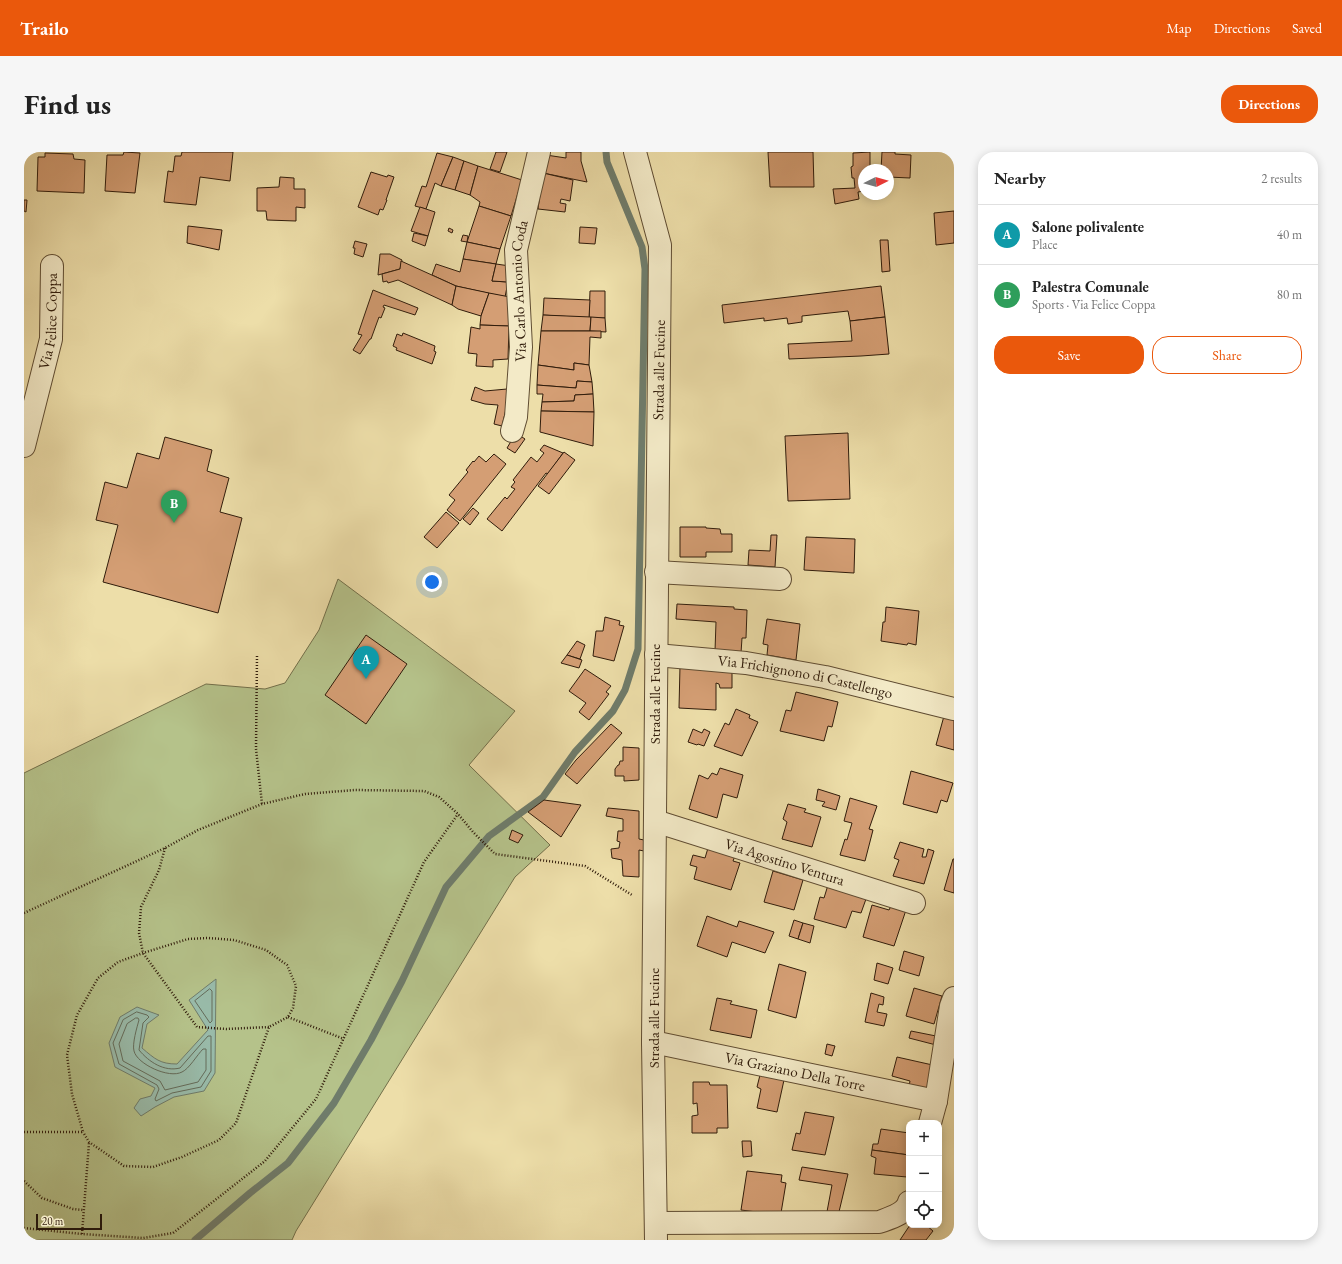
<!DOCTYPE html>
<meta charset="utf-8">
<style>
:root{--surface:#fff;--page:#f6f6f6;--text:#222;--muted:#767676;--line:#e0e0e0;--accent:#ea580c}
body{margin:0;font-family:"EB Garamond",serif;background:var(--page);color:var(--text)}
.controls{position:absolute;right:12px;bottom:12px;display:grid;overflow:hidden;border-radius:8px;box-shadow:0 2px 10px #0003}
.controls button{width:36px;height:36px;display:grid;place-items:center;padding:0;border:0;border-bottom:1px solid var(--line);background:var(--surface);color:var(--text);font:20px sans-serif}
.compass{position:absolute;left:834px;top:12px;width:36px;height:36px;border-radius:50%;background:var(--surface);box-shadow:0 2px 10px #0003;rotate:85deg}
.scale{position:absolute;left:12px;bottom:10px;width:66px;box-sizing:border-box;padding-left:4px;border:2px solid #301c0b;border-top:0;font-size:11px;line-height:14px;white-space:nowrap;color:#301c0b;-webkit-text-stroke:3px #f3eac7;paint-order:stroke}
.you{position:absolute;left:408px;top:430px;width:14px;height:14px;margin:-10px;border:3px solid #fff;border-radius:50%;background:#1a73e8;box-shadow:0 0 0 6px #1a73e833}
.badge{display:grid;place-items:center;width:26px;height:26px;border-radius:50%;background:var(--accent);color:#fff;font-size:13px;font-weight:700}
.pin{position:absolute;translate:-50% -33px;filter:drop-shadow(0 1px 2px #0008)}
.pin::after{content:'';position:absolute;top:21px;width:14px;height:12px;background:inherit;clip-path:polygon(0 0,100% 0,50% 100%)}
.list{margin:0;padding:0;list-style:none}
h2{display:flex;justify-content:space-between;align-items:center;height:52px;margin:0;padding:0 16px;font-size:17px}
h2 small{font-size:13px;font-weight:400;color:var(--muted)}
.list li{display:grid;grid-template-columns:26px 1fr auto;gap:12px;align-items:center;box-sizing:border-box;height:60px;padding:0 16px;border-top:1px solid var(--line)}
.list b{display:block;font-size:15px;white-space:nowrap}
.list p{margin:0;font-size:13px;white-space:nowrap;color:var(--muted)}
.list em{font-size:13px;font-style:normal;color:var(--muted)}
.actions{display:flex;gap:8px;padding:12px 16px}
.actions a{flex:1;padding:9px 0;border:1px solid var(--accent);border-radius:16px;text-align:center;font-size:14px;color:var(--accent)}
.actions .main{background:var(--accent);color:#fff}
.icon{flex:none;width:22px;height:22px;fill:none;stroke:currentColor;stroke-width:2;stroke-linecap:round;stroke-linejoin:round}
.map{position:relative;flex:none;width:930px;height:1088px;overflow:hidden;border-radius:16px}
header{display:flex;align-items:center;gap:24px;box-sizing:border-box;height:56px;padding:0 20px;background:var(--accent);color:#fff}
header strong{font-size:19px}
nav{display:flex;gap:22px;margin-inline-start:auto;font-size:14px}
.intro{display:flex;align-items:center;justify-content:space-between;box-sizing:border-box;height:96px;padding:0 24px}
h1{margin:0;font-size:28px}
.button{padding:10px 18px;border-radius:16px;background:var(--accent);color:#fff;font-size:14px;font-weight:700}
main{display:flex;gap:24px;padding:0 24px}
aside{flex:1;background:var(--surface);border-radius:16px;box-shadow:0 2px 10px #0003}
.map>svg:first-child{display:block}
.green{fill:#b5c28a;stroke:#726f4a}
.water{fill:#99bcab;stroke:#6f7c6b}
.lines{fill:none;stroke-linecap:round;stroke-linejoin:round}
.shore{stroke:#646c5b;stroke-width:1}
.stream{stroke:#6f7c6b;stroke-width:7}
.building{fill:#d49e74;stroke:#301c0b}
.minor-casing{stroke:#5f4c32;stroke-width:24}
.path{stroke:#301c0b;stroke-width:2.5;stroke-dasharray:1 2;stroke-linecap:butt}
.minor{stroke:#f3eac7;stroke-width:22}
.labels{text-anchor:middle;stroke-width:3.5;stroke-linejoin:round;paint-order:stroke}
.street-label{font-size:15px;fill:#301c0b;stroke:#f3eac7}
</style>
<header>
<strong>Trailo</strong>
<nav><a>Map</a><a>Directions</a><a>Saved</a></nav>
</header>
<div class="intro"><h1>Find us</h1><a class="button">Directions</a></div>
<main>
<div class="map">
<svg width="930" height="1088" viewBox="0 0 930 1088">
<rect width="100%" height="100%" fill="#eddea9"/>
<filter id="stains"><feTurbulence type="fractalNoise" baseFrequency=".005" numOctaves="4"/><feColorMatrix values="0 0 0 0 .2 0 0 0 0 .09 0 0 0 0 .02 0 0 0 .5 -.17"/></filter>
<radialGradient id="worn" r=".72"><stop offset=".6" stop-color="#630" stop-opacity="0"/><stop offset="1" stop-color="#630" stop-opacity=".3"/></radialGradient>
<!-- green -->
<path class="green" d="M314,427L491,559L445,613L526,693L491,725L272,1079L268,1088H0V621L182,532L241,537L261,531L295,478Z"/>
<!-- water -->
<path class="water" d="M192,827L191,921L180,939L150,945L131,955L117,964L110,956L116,947L127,944L131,936L91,915L85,891L96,865L113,855L135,863L123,872L118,896C131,907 136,912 153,912L184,878L165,848Z"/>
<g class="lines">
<!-- shore -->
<g class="shore">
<path d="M186,837L188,839V869L186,871L171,849Z"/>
<path d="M113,860L123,863L125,865L119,871L115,898C125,910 140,920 156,916L184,884H187V919L177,935L148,941L132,949L131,947L135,937L133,933L95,912L89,891L99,868Z"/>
<path d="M112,866H114L115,868C113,875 108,892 110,899C113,912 145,927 158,920C165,917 173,903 179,897H182V918L174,930L141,938L136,929L99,909L95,892L103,872Z"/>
</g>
<!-- stream -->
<path class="stream" d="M171,1088L226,1041L264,1011L310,951L347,888L378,829L422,735L465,684L519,645L551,600L589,559L601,538L614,497L621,117L618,95L583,10L582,0"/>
</g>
<!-- building -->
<g class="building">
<path d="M100,0L116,1L111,41L81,39L83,3H99Z"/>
<path d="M158,0H209L206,29L176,25L172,53L140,50L144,19L149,20L151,4H157Z"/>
<path d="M472,0H483L476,20L466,17Z"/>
<path d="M542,0H557V9L563,30L519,21L522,3L542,6Z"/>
<path d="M744,0H789L790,35H746Z"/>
<path d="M846,0V18H840V39L834,40L835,47L811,52L809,37L831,36L830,26H828L827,15L829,14V1Z"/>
<path d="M858,0H871V2L887,3L886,26L864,25V18H857Z"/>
<path d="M21,1L49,2L50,7L61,8L60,41L13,39L14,5H21Z"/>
<path d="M413,1L429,5L417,34L411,31L402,57L391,54L398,34L402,35Z"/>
<path d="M429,5L440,9L431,38L417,34Z"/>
<path d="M440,9L454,14L446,43L431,38Z"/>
<path d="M454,14L498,28L487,64L455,54L456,50L446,43Z"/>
<path d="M347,20L363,25L364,23L370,25L362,48H363L359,58L356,57L354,63L334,55Z"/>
<path d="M519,21L549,28L546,49L537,47L536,51L542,52L541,60L514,57Z"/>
<path d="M256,25L270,26V37H281V56L272,55V69L243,68L242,59H233V36L255,35Z"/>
<path d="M0,48H3L2,60L0,59Z"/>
<path d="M455,54L487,64L476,97L443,90Z"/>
<path d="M396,55L411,60L404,84L387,79Z"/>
<path d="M930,59V91L912,93L910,61Z"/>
<path d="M164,74L198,78L195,98L163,91Z"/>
<path d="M556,75L573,76L571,92L555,91Z"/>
<path d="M425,76L429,78L428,81L424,79Z"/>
<path d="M390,81L404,84L401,94L388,89Z"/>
<path d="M439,83L444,84L443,90L437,89Z"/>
<path d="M856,88H864L866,119L858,120Z"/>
<path d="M331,89L343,92L339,105L330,102L331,96H329Z"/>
<path d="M443,90L476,97L472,112L439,107Z"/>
<path d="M356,102H366L378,108L376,117L354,123Z"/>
<path d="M439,107L472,112L468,129L484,130L481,145L432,134L408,123L412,112L436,120Z"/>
<path d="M377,109L432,134L428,153L374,128L364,131L363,129L359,130L358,122L376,117Z"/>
<path d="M472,112L486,114L484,130L468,129Z"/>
<path d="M432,134L465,141L457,164L434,157L428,153Z"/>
<path d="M857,134L861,165L826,169L824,159L778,164V170L764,172L763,166L740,169V166L700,171L698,153Z"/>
<path d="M349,138L394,156L391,163L360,153L359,155L361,156L357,166L355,165L347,187H346L336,202L329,198L338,183L334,182Z"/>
<path d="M566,139H581V166H565Z"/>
<path d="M465,141L486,145L485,174L456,173L457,164Z"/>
<path d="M520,146L566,148L565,166L519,163Z"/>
<path d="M519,163L567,165L566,179H517Z"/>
<path d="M567,165L581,166L582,180L566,179Z"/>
<path d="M861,165L865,202L837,204L765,207L764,192L828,189L826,169Z"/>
<path d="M456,173L485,174L484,207L469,208V215L452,214L453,202L444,201L447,175L456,177Z"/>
<path d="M517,179H577V186L566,185L565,213L550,211V218L514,213Z"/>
<path d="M379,181L411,194L410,199L412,200L408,212L372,198L373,196L369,194L373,182L378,184Z"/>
<path d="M550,211L565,213L568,230L553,229L552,236L513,233L514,213L550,218Z"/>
<path d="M553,229L568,230L569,242L551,243L550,249L518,250L519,242H513V233L552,236Z"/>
<path d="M451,235L461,239L483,237V253L478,274L470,272L474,253L461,252L447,248Z"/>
<path d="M551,243L569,242L570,260L517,259L518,250L550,249Z"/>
<path d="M517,259L570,260L569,294L516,280Z"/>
<path d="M492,281L501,287L491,301L483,296Z"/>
<path d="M824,281L826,347L764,349L761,284Z"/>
<path d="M141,285L188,298L183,319L205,326L196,360L218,366L194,461L79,430L94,373L72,368L81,330L103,336L113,301L135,307Z"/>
<path d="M520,293L539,301L524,322L522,321L478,379L463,367L481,345L483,347L491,337L487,335L491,330L489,328L507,305L513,310L520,301L516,298Z"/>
<path d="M540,300L551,308L525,342L514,334Z"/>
<path d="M470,302L482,312L436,369L423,358L431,348L425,343L444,320L442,318L449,309L450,310L455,304L462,310Z"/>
<path d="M449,356L455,361L446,373L439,367Z"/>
<path d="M422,360L435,371L413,396L400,385Z"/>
<path d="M656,375H682V376L696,377L697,382H708V400H682V405H656Z"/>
<path d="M747,383H753L751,415L724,413L725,398L746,399Z"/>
<path d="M782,385L831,387L830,421L780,418Z"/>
<path d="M653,452L710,455V457L723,458L722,486H718L717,501L691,499L692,470L652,467Z"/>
<path d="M862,455L895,459L892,493L884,491L883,493L857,489L859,470H861Z"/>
<path d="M581,465L596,469L595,473L600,474L590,509L569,504L572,479H579Z"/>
<path d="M743,467L776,472L772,508L743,503L744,493L739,492Z"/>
<path d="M342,483L383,512L342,572L301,543Z"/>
<path d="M553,489L561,493L556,507L543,503Z"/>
<path d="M543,503L558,508L555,516L537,511Z"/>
<path d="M656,514L708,518V536H696L695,532L692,531V558L655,556Z"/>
<path d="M561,517L587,534L582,540L585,542L565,568L555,560L562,551L545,539Z"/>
<path d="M772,540L814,550L808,575L804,574L800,589L756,579L762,558L767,559Z"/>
<path d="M712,557L726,563L725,566L734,570L718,604L690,594L701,571L705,573Z"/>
<path d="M920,564L930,567V598L912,593Z"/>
<path d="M587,572L598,581L553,632L541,622L552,608Z"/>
<path d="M669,577L678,581L680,577L686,580L680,594L674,592L673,593L664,590Z"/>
<path d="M599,595L615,596V628L600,629V624H591V617L594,613H595L596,609H599Z"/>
<path d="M696,616L719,623L713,646L699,642L693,666L665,657L675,623L684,627L688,621L693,623Z"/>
<path d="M887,619L929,631L923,650L917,648L913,661L879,652Z"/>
<path d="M794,637L816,644L812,658L798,654L801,650L792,648Z"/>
<path d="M826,646L853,654L845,677L849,678L841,709L816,703L821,687L823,688L828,671L820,669Z"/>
<path d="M520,648L557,653L537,685L504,660Z"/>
<path d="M764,652L782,657L780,660L797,665L788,695L758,687L763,670L759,667Z"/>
<path d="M584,656L615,659V687L620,688V699L615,698V725L599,724L598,708L588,706L587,697L595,696L596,690L593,689L594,679H599V667L582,664Z"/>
<path d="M488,678L499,683L494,691L485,687Z"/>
<path d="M876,690L900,697L898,705H902L904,697L910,699L900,732L869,724L875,708L870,706Z"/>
<path d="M684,696L711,704L709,709L716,711L707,738L670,727L673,715L666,713L669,703L681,706Z"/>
<path d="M929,707H930V741L920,738Z"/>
<path d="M749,719L779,728L770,758L740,750Z"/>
<path d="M804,733L842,747L837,761L828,759L822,776L790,767L796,745L800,746Z"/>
<path d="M848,753L865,758L867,754L882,758L870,794L839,785Z"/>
<path d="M683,764L713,775L715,769L750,780L741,801L708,790L703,805L673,794Z"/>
<path d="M770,768L779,771L774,787L765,784Z"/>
<path d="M779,771L790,774L786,791L774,787Z"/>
<path d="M880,799L900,805L895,824L875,818Z"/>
<path d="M853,811L869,816L864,832L850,828Z"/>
<path d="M755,812L782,820L772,866L744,858Z"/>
<path d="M890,836L918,844L910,872L882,864Z"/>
<path d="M847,841L860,845L859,853L855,852L853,860L863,862L860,874L841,870Z"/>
<path d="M693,846L708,849L706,852L733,858L727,886L686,878Z"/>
<path d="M887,879L917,885L916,894L885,886Z"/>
<path d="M803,892L811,894L808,904L801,902Z"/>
<path d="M873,905L913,914L908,943L884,939L886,929L868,924Z"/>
<path d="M736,923L760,928L753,960L733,956L737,937L733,935Z"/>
<path d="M669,930H685L686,933H703L704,976H693V981H668V964L674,963L673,951L669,952Z"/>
<path d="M781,960L810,965L801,1003L768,998L772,981L776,982Z"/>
<path d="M857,977L885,981V1003L848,998L849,992H854Z"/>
<path d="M718,989H727L728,1004L719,1005Z"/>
<path d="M848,998L885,1003L883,1025L850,1022L852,1006L847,1004Z"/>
<path d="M778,1015L824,1022L814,1064L802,1065L808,1033L775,1028Z"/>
<path d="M723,1019L758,1023L757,1030L762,1031L757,1061H741L717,1058Z"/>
<path d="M886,1073H902L909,1079L902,1088H876Z"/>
</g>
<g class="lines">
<defs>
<g id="minor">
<path d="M611,0L636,93L629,890L632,1088"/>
<path id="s1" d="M488,279L492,265L497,195L492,98L515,0"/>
<path id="s2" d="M0,294L27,187L28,114"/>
<path d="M632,420L756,427"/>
<path id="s3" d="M632,503L722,511L801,525L930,557"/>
<path id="s4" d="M631,669L890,751"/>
<path id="s5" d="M629,890L912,949"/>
<path d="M906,971L912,949L927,854L930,846"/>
<path d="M632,1071L855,1070C866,1066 882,1062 885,1050"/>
</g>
</defs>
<!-- minor casing -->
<use href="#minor" class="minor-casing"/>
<!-- path -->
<g class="path">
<path d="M233,504L232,597L238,652"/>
<path d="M141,696L135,718L117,755L115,781L119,801L173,875L202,877L245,875"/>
<path d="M0,761L141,696L174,678L238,652L281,642L331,638L400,639L415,645L434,662L449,680L471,702L561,714L608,743"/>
<path d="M264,865L320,887"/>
<path d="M0,980H59L48,942L43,903L53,863L74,826L94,810L119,801L164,787L184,786L210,788L242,798L263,813L272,834L269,856L264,865L245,875L212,971L195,988L158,1005L129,1015L100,1014L65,990L59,980"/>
<path d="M0,1029L18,1046L49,1057L59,1058"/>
<path d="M0,1076L58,1082L119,1086L149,1081L241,1009L292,947L400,710L434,662"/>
<path d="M58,1082L65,991"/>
</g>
<!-- minor -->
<use href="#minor" class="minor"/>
</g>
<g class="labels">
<!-- street labels -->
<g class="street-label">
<text dy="5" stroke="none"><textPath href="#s1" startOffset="141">Via Carlo Antonio Coda</textPath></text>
<text dy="5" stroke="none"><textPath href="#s2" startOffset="128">Via Felice Coppa</textPath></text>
<text transform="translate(635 218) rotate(-89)" y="5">Strada alle Fucine</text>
<text dy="5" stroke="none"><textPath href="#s3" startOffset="151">Via Frichignono di Castellengo</textPath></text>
<text transform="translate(631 542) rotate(-90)" y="5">Strada alle Fucine</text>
<text dy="5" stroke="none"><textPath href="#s4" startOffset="136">Via Agostino Ventura</textPath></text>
<text transform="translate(630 866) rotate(-90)" y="5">Strada alle Fucine</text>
<text dy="5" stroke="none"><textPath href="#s5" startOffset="145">Via Graziano Della Torre</textPath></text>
</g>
</g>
<rect width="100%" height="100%" filter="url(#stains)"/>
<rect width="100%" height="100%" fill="url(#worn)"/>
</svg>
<div class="controls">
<button>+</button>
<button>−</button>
<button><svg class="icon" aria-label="locate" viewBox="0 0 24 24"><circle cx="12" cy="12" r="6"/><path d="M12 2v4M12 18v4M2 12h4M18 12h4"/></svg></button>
</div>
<svg class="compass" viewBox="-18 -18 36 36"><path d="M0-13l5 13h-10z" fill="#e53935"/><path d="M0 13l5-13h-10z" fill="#767676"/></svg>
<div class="scale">20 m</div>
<div class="you"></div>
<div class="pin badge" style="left:342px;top:527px;background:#0f9aa8">A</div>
<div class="pin badge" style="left:150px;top:371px;background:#2e9e5b">B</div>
</div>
<aside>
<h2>Nearby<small>2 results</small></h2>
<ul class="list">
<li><span class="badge" style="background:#0f9aa8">A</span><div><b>Salone polivalente</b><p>Place</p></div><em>40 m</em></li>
<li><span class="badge" style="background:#2e9e5b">B</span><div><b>Palestra Comunale</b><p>Sports · Via Felice Coppa</p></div><em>80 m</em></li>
</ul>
<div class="actions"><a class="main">Save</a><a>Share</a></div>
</aside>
</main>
